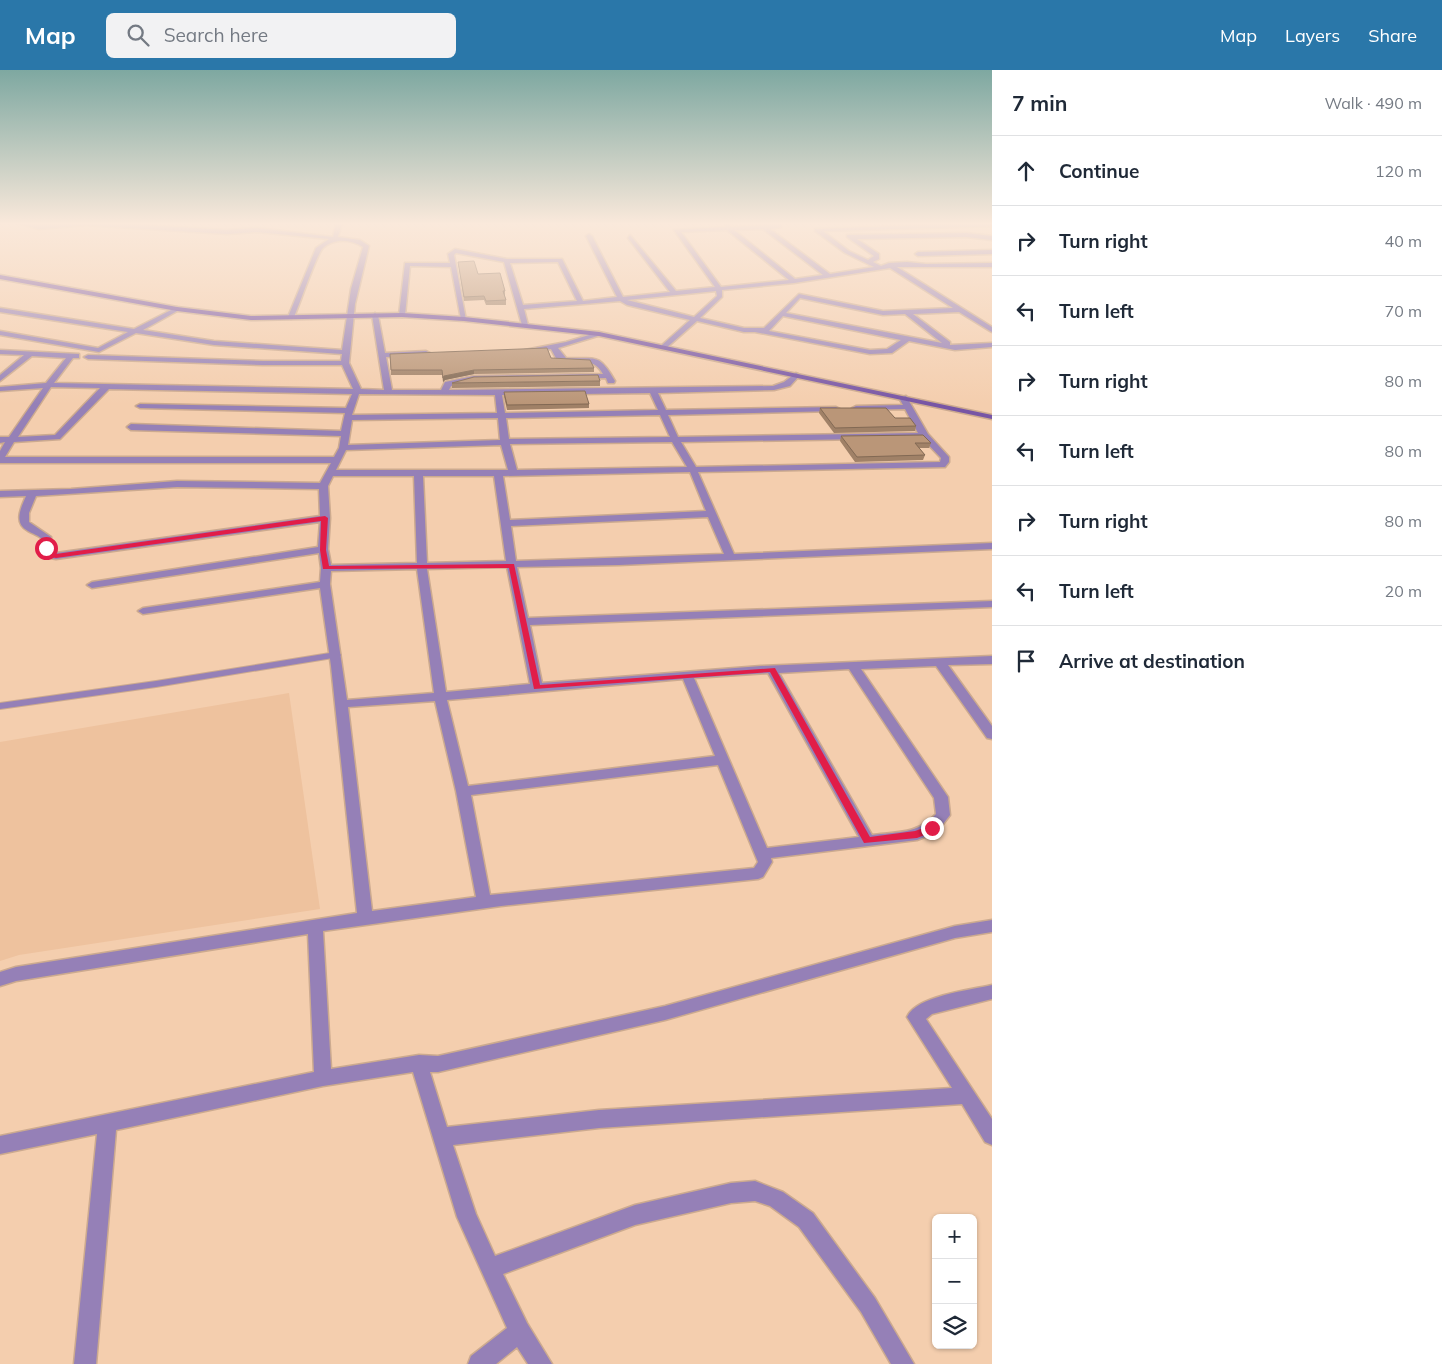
<!DOCTYPE html>
<meta charset="utf-8">
<style>
:root{--surface:#fff;--page:#f2f2f3;--text:#1f2937;--muted:#747a83;--line:#e0e1e3;--accent:#2a77a9}
body{margin:0;font-family:Mulish,sans-serif;background:var(--page);color:var(--text)}
.controls{position:absolute;right:15px;bottom:15px;display:grid;overflow:hidden;border-radius:8px;box-shadow:0 1px 4px #0004}
.controls button{width:45px;height:45px;display:grid;place-items:center;padding:0;border:0;border-bottom:1px solid var(--line);background:var(--surface);color:var(--text);font:25px sans-serif}
.stop{position:absolute;width:15px;height:15px;margin:-11px;border:4px solid #e11d48;border-radius:50%;background:#fff}
.stop.end{background:#e11d48;border-color:#fff;box-shadow:0 1px 5px #0008}
.list{margin:0;padding:0;list-style:none}
h2{display:flex;justify-content:space-between;align-items:center;height:65px;margin:0;padding:0 20px;font-size:21px}
h2 small{font-size:16px;font-weight:400;color:var(--muted)}
.list li{display:grid;grid-template-columns:32px 1fr auto;gap:15px;align-items:center;box-sizing:border-box;height:70px;padding:0 20px;border-top:1px solid var(--line)}
.list b{display:block;font-size:19px;white-space:nowrap}
.list em{font-size:16px;font-style:normal;color:var(--muted)}
.icon{flex:none;width:28px;height:28px;fill:none;stroke:currentColor;stroke-width:2;stroke-linecap:round;stroke-linejoin:round}
.map{position:relative;flex:none;width:992px;height:1294px;overflow:hidden}
header{display:flex;align-items:center;gap:30px;box-sizing:border-box;height:70px;padding:0 25px;background:var(--accent);color:#fff}
header strong{font-size:24px}
nav{display:flex;gap:28px;margin-inline-start:auto;font-size:18px}
.search{width:350px;height:45px;background:var(--page);display:flex;align-items:center;gap:12px;box-sizing:border-box;padding:0 18px;border-radius:8px;color:var(--muted);font-size:19px}
main{display:flex}
aside{flex:1;background:var(--surface)}
.map>svg:first-child{display:block}
.built{fill:#eec29e}
.lines{fill:none;stroke-linecap:round;stroke-linejoin:round}
.service-casing{stroke:#ccaa8f;stroke-width:2}
.minor-casing{stroke:#ccaa8f;stroke-width:3}
.secondary-casing{stroke:#ccaa8f;stroke-width:3}
.service{fill:#9580b7;fill-rule:evenodd}
.minor{fill:#9580b7;fill-rule:evenodd}
.secondary{fill:#7755a5;fill-rule:evenodd}
.wall{fill:#a08167}
.shaded-wall{fill:#826954}
.building{fill:#ba9678;stroke:#826954}
.route{fill:#e11d48}
</style>
<header>
<strong>Map</strong>
<div class="search"><svg class="icon" aria-label="search" viewBox="0 0 24 24"><circle cx="10" cy="10" r="6"/><path d="M15 15l6 6"/></svg>Search here</div>
<nav><a>Map</a><a>Layers</a><a>Share</a></nav>
</header>
<main>
<div class="map">
<svg width="992" height="1294" viewBox="0 0 992 1294">
<rect width="100%" height="100%" fill="#f4ceae"/>
<!-- built -->
<path class="built" d="M289,623L320,839L19,885L0,891V672Z"/>
<g class="lines">
<defs>
<path id="service" d="M336,582L339,583L341,585L339,587L156,617L0,639V633L156,611Z"/>
<g id="minor">
<path d="M18,153L39,155L106,153L227,160L257,158L333,167L336,153H342L338,167L360,170L369,176L355,234L349,293L361,319L384,320L372,245L375,243L378,245L385,283L426,281L430,283L426,285L386,287L392,320H441L445,312L474,306L603,304C592,285 580,295 561,292L557,290L551,279L529,282L525,280L566,272L599,262L603,264L601,265L558,278L566,288C595,290 598,281 615,311L614,313H608L606,308L474,310L451,316L449,320L773,316L784,312L796,303L800,305L790,316L774,320L658,323L666,340L836,337L840,339L836,341L668,345L678,367L918,363L905,339L856,340L852,338L856,336L903,335L899,328L906,326L928,364L949,387V392L945,397L698,402L734,484L992,473V479L619,495L517,497L528,548L992,531V537L530,555L542,613L761,596L992,586V594L948,595L992,656V669L987,668L936,596L861,599L948,727L950,745L937,762L917,770L771,788L772,792L763,807L758,809L501,836L323,861L331,999L419,985L438,986L665,936L955,856L992,850V862L955,868L665,950L438,1002H430L447,1057L599,1040L952,1018L907,947C916,926 970,920 992,915V929L932,944L926,949L992,1049V1075L985,1072L962,1034L599,1058L453,1075L476,1144L495,1186L635,1135L731,1113L755,1111L783,1122L813,1143L875,1228L914,1294H891L861,1242L799,1157L770,1136L755,1131L731,1133L635,1155L503,1204L527,1253L552,1294H528L517,1277L496,1294H468L471,1286L507,1258L457,1147L413,1002L323,1016L116,1060L96,1294H74L97,1064L0,1084V1066L314,1002L308,864L16,911L0,916V902L16,897L357,843L331,596L320,518L143,544L138,541L143,538L320,512L321,498L319,483L92,518L87,515L92,512L318,477L320,452L56,489L44,487L41,478L42,469C38,465 33,464 28,461C13,453 21,438 26,426L0,427V421L71,419L177,411L320,413L331,393H0V381L5,372L0,373V367H9L43,318L0,321V317L46,313L66,288L32,286L0,311V305L24,285L0,284V280L79,284V288H73L54,313L353,319L342,295H263L88,289L84,287L88,285L263,291H341L342,284L214,275L136,263L99,282L0,265V261L98,278L128,262L0,242V238L134,259L177,237L180,239L179,240L143,260L214,271L342,280L351,219L363,177C351,169 334,168 323,178C317,183 299,236 294,247L291,249L288,247L316,178L329,169L257,162L227,164L85,155L39,159ZM51,317L100,318L55,365L18,367ZM109,319L352,324L346,338L140,334L136,336L140,338L345,343L341,361L131,354L127,357L131,360L341,366L339,378L334,387H5L14,372L60,369ZM650,323L658,340L505,343L502,325ZM359,324L495,325L497,343L352,345ZM660,345L670,367L509,369L506,348ZM498,348L500,370L348,375L352,350ZM922,368L941,388L940,392L696,397L681,372ZM672,372L687,397L517,400L510,374ZM501,375L508,400H336L346,380ZM690,402L706,441L510,450L503,406ZM333,406H414L417,493L331,495L328,479L330,448L328,416ZM423,406H494L506,491L427,493ZM177,417L319,419L320,446L56,483L52,482L51,467L29,452V443L36,426ZM708,447L724,484L516,491L511,456ZM507,497L530,614L446,622L427,499ZM417,499L434,623L347,630L330,514L331,501ZM849,599L934,728L936,744C918,764 897,762 872,765L779,603ZM768,603L859,767L767,778L694,608ZM683,609L715,686L468,716L447,630ZM435,631L456,721L476,827L372,841L348,637ZM718,695L758,792L754,798L490,825L471,725Z"/>
<path d="M728,153L731,157L774,155H776L774,153H780L781,157L770,159L830,204L874,197L845,183L815,161V159L992,153V156L823,161L849,181L868,190L874,186L847,167V165L966,163L992,166V170L966,167L857,169L879,184V189L873,192L881,196L889,193L907,192L926,194L992,193V197H897L992,257V262L990,261L959,242L913,244L950,272V275L992,273V277L955,280L909,271L892,283L870,284L755,262H744L697,251L665,279H662V275L690,250L627,235L620,231L524,239L528,255L525,257L522,255L504,192L456,183L454,185L466,250L461,249L451,197L410,196L405,245L402,247L399,245L405,193H450L448,184L455,179L507,189H562L583,231L617,227L586,166L589,164L592,166L623,227L670,222L628,168L630,165L676,221L715,217L674,160L725,157ZM763,159L823,205L795,209L734,160ZM727,160L789,210L721,217L681,162ZM558,192L577,231L523,235L510,193ZM890,198L953,238L883,241L799,224L764,258H744L700,248L722,227V220L794,213ZM716,221L717,226L694,247L627,230ZM800,228L883,245L905,244L942,273L786,243ZM783,246L901,270L887,279L870,280L769,261Z"/>
<path d="M992,180V184L918,186L915,184L918,182Z"/>
</g>
<path id="secondary" d="M0,205L177,237L251,246L402,243L464,247L599,262L992,345V349L599,266L464,251L402,247L251,250L177,241L0,209Z"/>
</defs>
<!-- service casing -->
<use href="#service" class="service-casing"/>
<!-- minor casing -->
<use href="#minor" class="minor-casing"/>
<!-- secondary casing -->
<use href="#secondary" class="secondary-casing"/>
<!-- service -->
<use href="#service" class="service"/>
<!-- minor -->
<use href="#minor" class="minor"/>
<!-- secondary -->
<use href="#secondary" class="secondary"/>
</g>
<!-- wall -->
<g class="wall">
<path d="M458,192L505,221V225H504L506,230V235H486L484,230L464,231Z"/>
<path d="M390,284L551,288L594,298V302L474,304L445,310L443,312L442,305H391Z"/>
<path d="M600,311V316L452,318V313Z"/>
<path d="M504,322L589,334V338L507,340L504,327Z"/>
<path d="M820,338L916,356L915,361L834,363L819,343Z"/>
<path d="M841,366L931,373L929,378H919L925,385L923,390L855,392L840,371Z"/>
</g>
<!-- shaded-wall -->
<path class="shaded-wall" d="M474,300V304L445,310L443,312V308L444,306Z"/>
<!-- building -->
<g class="building">
<path d="M474,191L478,204L500,203L505,221H503L506,230L486,231L484,226L464,227L458,192Z"/>
<path d="M547,278L551,288L590,290L594,298L474,300L444,306L443,308L442,300H391L390,284Z"/>
<path d="M598,305L600,311L452,313L474,307Z"/>
<path d="M585,321L589,334L507,335L504,322Z"/>
<path d="M820,338H886L895,348H910L916,356L835,358Z"/>
<path d="M923,365L931,373H915L925,385L857,387L841,366Z"/>
</g>
<!-- sky -->
<linearGradient id="sky" x2="0" y2="1"><stop stop-color="#7ea8a1"/><stop offset="0.46" stop-color="#fae9db"/><stop offset="1" stop-color="#fae9db" stop-opacity="0"/></linearGradient>
<rect width="992" height="334" fill="url(#sky)"/>
<!-- route -->
<path class="route" d="M325,446L328,448L326,480L329,496L514,494L540,615L775,598L870,767L915,761L932,755L936,758L935,761L917,768L864,773L770,602L534,619L509,498L323,499L320,480L321,451L56,488L46,486L43,478L48,477L51,483L56,484Z"/>
</svg>
<div class="controls">
<button>+</button>
<button>−</button>
<button><svg class="icon" aria-label="layers" viewBox="0 0 24 24"><path d="M12 4l9 5-9 5-9-5zM3 14l9 5 9-5"/></svg></button>
</div>
<div class="stop" style="left:46px;top:478px"></div>
<div class="stop end" style="left:932px;top:758px"></div>
</div>
<aside>
<h2>7 min<small>Walk · 490 m</small></h2>
<ul class="list">
<li><svg class="icon" aria-label="ahead" viewBox="0 0 24 24"><path d="M12 20V5M6 11l6-6 6 6"/></svg><div><b>Continue</b></div><em>120 m</em></li>
<li><svg class="icon" aria-label="right" viewBox="0 0 24 24"><path d="M7 20v-9h11M14 6l5 5-5 5"/></svg><div><b>Turn right</b></div><em>40 m</em></li>
<li><svg class="icon" aria-label="left" viewBox="0 0 24 24"><path d="M17 20v-9H6M10 6l-5 5 5 5"/></svg><div><b>Turn left</b></div><em>70 m</em></li>
<li><svg class="icon" aria-label="right" viewBox="0 0 24 24"><path d="M7 20v-9h11M14 6l5 5-5 5"/></svg><div><b>Turn right</b></div><em>80 m</em></li>
<li><svg class="icon" aria-label="left" viewBox="0 0 24 24"><path d="M17 20v-9H6M10 6l-5 5 5 5"/></svg><div><b>Turn left</b></div><em>80 m</em></li>
<li><svg class="icon" aria-label="right" viewBox="0 0 24 24"><path d="M7 20v-9h11M14 6l5 5-5 5"/></svg><div><b>Turn right</b></div><em>80 m</em></li>
<li><svg class="icon" aria-label="left" viewBox="0 0 24 24"><path d="M17 20v-9H6M10 6l-5 5 5 5"/></svg><div><b>Turn left</b></div><em>20 m</em></li>
<li><svg class="icon" aria-label="arrive" viewBox="0 0 24 24"><path d="M6 21V4h12l-3 4 3 4H6"/></svg><div><b>Arrive at destination</b></div></li>
</ul>
</aside>
</main>
